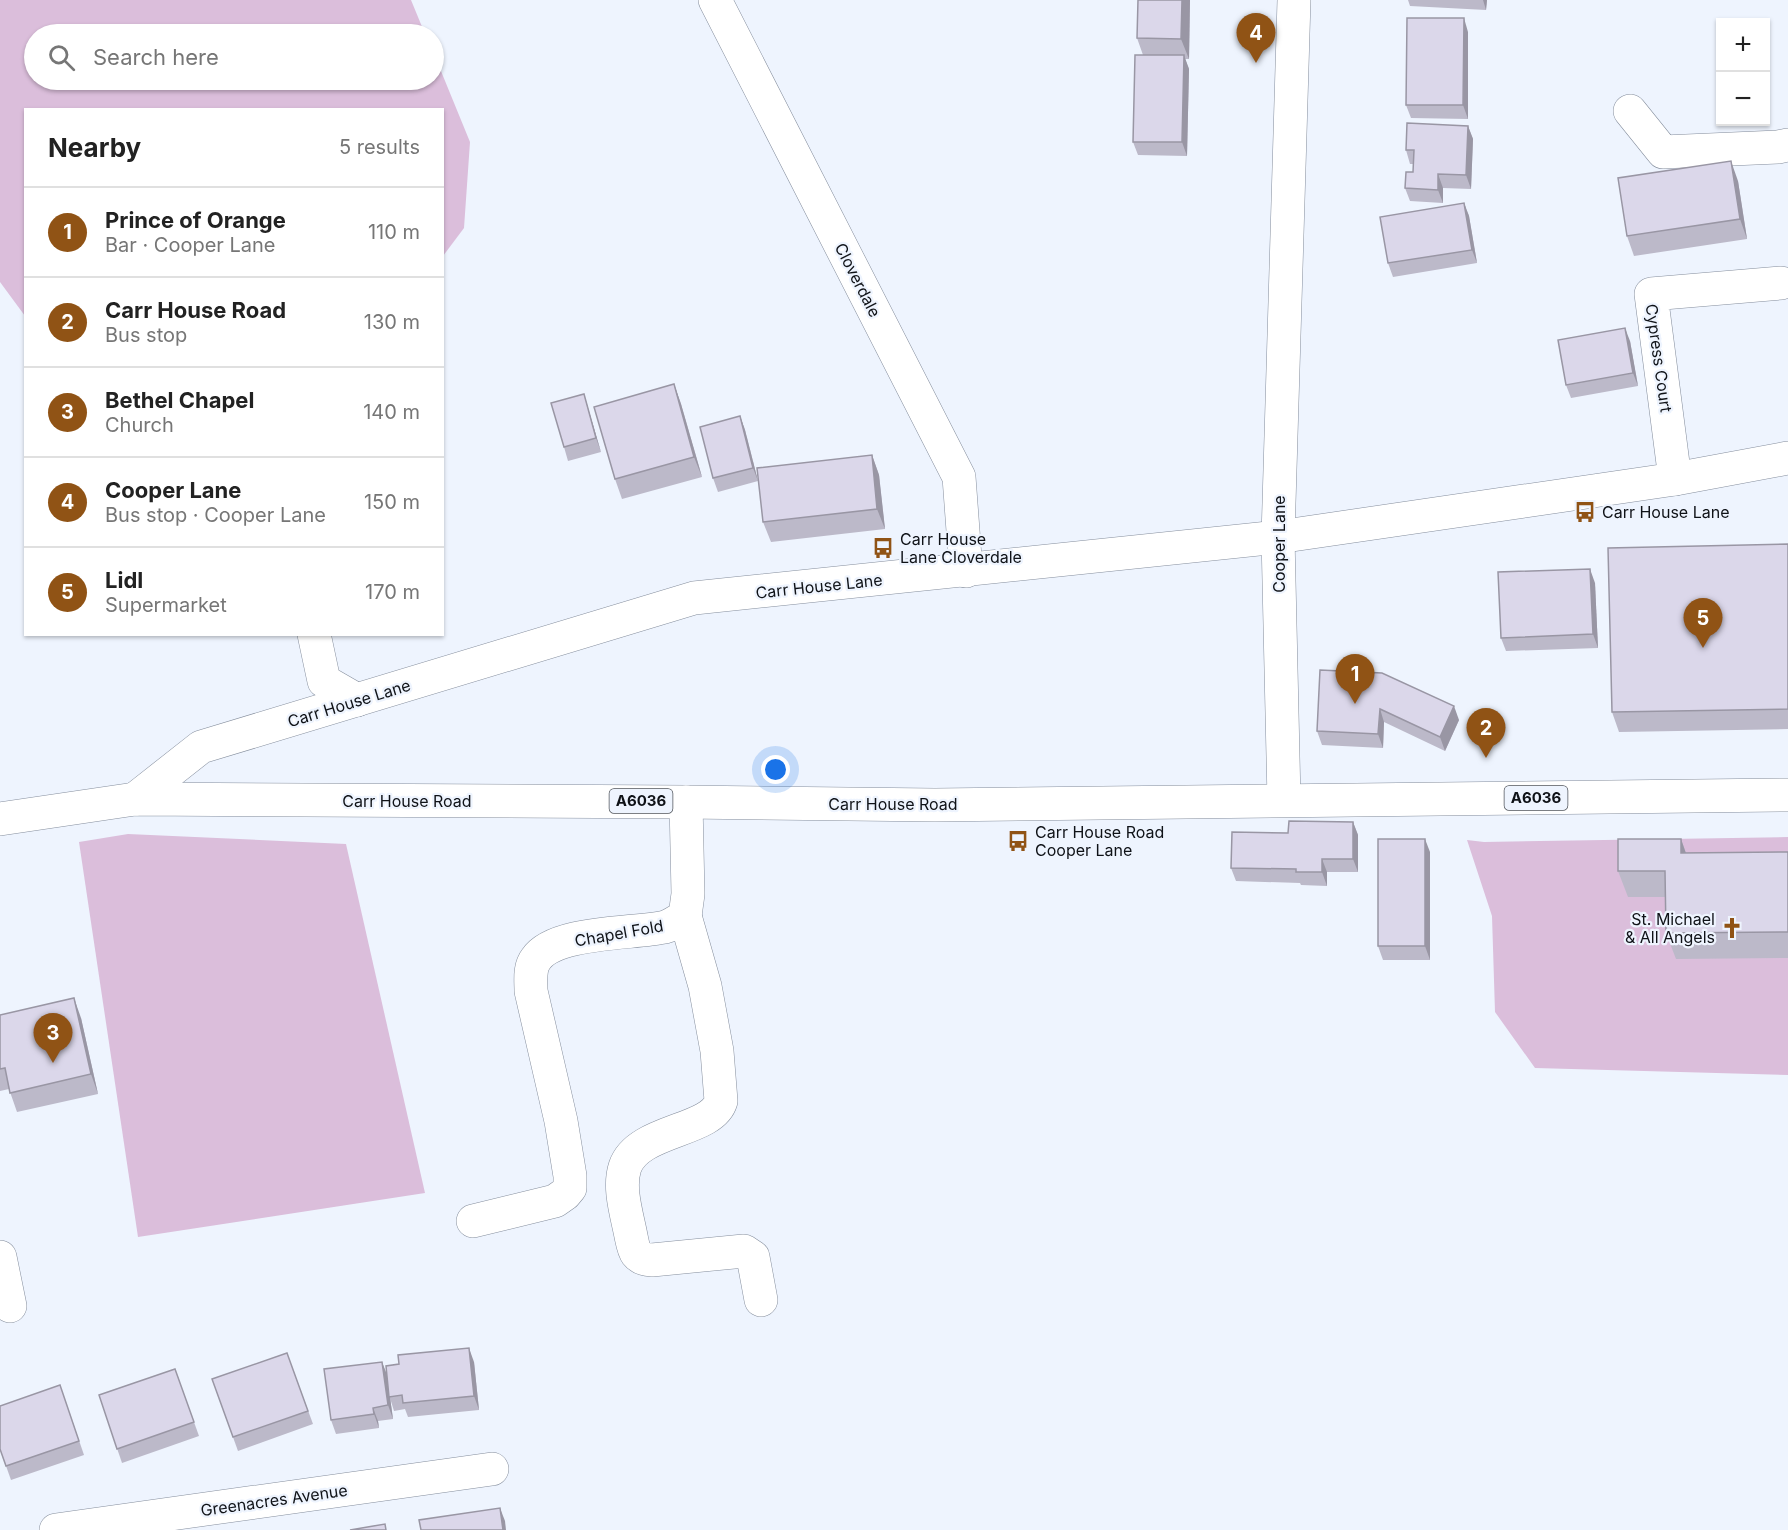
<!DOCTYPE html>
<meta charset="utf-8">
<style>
:root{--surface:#fff;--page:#f6f6f6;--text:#222;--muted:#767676;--line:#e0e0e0;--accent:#905315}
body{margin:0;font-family:Inter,sans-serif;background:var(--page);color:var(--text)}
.controls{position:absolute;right:18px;top:18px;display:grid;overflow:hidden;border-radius:0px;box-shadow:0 2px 4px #0004}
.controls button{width:54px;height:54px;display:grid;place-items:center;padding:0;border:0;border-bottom:2px solid var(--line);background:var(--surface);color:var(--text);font:30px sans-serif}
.you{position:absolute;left:776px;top:770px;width:21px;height:21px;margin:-15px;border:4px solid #fff;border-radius:50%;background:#1a73e8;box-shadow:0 0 0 9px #1a73e833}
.badge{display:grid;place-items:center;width:39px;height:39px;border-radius:50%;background:var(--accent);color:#fff;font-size:20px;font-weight:700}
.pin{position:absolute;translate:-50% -50px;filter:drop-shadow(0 2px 3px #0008)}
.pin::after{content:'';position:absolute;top:32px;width:21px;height:18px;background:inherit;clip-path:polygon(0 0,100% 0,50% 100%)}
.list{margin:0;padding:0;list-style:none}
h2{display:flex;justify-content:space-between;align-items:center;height:78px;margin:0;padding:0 24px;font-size:26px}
h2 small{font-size:20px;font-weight:400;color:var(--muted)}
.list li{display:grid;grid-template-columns:39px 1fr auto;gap:18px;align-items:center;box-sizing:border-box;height:90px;padding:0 24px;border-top:2px solid var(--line)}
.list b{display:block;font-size:22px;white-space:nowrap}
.list p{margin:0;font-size:20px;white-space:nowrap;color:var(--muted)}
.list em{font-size:20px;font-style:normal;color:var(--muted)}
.icon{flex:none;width:33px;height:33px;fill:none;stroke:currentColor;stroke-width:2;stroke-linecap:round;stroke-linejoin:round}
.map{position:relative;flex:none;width:1788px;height:1530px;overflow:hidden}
.search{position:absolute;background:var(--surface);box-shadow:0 2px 4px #0004;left:24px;top:24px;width:420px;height:66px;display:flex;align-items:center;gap:15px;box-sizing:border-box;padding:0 21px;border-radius:33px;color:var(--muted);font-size:22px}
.panel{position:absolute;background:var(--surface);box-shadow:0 2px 4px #0004;left:24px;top:108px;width:420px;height:528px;border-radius:0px}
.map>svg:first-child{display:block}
.green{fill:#dbbedb}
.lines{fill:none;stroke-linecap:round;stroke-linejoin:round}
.minor-casing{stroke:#858e9d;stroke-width:34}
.major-casing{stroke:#858e9d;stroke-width:34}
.highway-casing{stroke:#858e9d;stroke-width:34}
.minor{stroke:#fff;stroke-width:33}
.major{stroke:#fff;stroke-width:33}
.highway{stroke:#fff;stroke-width:33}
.wall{fill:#bcb9c9}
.shaded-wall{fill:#9996a4}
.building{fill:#dbd7ea;stroke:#9996a4;stroke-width:1.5}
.labels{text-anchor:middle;stroke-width:4.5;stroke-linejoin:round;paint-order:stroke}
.shield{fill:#eef4fe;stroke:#52565c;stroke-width:1.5}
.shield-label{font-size:15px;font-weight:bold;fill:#0f1217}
.street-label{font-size:16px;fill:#0f1217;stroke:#eef4fe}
.poi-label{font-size:16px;fill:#0f1217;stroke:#eef4fe;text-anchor:start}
</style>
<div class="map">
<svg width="1788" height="1530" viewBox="0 0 1788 1530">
<rect width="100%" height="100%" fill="#eef4fe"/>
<!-- green -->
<g class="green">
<path d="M0,0H411L425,34H34V80H434V54L470,142L464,228L443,256L442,110H26L25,316L0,282Z"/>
<path d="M128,834L346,844L425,1193L138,1237L79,842Z"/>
<path d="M1788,837V1075L1535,1068L1495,1012L1492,916L1467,840L1484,842Z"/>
</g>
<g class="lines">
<defs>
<g id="minor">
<path d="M715,0L959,477L966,571"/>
<path d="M1630,111L1663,152L1778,147L1788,145"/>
<path d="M1675,479L1651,294L1781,283"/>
<path d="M314,634L324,681L357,700"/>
<path d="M135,799L201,747L694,598L1278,537L1675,479L1788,458"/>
<path d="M685,916L705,986L717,1051L721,1101C712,1132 638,1129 625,1167C618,1188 627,1215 631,1236C634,1251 635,1259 652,1260L744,1251L753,1257L761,1300"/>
<path d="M473,1221L555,1201L565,1194L570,1188V1176L561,1121L531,991C531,980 529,968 536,959C555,931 633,934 665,927C672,925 679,920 685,916L688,894L686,802"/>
<path d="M0,1257L10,1306"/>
<path d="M56,1530L492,1469"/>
</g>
<path id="major" d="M1284,800L1278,537L1294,0"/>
<path id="highway" d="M0,819L135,799L686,802L935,805L1788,795"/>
</defs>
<!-- minor casing -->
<use href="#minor" class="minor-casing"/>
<!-- major casing -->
<use href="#major" class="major-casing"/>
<!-- highway casing -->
<use href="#highway" class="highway-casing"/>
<!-- minor -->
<use href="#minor" class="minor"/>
<!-- major -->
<use href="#major" class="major"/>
<!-- highway -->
<use href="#highway" class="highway"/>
</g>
<!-- wall -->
<g class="wall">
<path d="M1190,0L1189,59H1185L1189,69L1187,156L1138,155L1133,142L1143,55L1137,38Z"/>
<path d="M1408,0H1487L1486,10L1410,6Z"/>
<path d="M1468,32V119L1411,118L1406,105Z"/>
<path d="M1468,126L1473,139L1471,189L1443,188V203L1410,201L1405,188L1413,172L1414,164H1410L1406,150Z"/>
<path d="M1738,181L1747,239L1634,256L1627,236Z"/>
<path d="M1464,203L1469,216L1477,263L1393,277L1388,263Z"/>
<path d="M1630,341L1638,386L1571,398L1566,385Z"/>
<path d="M674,384L681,404L702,477L622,499L615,479Z"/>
<path d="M584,394L588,408L601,452L568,461L564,447Z"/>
<path d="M740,416L745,430L758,481L718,492L713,478Z"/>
<path d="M872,455L879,475L885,529L771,542L763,522Z"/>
<path d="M1788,544V729L1619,732L1612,712Z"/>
<path d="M1595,583L1598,648L1506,651L1501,638Z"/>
<path d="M1320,670L1459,720L1445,751L1384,722L1383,748L1322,745L1317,731Z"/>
<path d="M1353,822L1358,835V872H1327V886L1301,885L1300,883L1236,881L1231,868L1288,833Z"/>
<path d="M1681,839L1686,853L1788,852V958L1676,959L1666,933V897H1628L1618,871Z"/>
<path d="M1430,852V960H1383L1378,946Z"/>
<path d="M0,1015L81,1018L98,1094L17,1112L9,1089L0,1091Z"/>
<path d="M287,1353L313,1424L238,1451L212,1379Z"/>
<path d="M382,1362L387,1375L389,1389L474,1362L479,1410L408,1417L405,1409L394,1411L390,1398L393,1419L378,1421L379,1428L336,1434L331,1420Z"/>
<path d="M175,1369L199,1436L122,1463L99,1395Z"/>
<path d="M60,1385L84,1455L11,1480L0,1449Z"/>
</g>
<!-- shaded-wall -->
<g class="shaded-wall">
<path d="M1182,0H1190L1189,59L1181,39Z"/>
<path d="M1483,0H1487L1486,10Z"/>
<path d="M1464,18L1468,32V119L1463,105Z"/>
<path d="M1184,55L1189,69L1187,156L1182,142Z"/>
<path d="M1468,126L1473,139L1471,189L1466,175Z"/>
<path d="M1731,161L1738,181L1747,239L1740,219Z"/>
<path d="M1438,174L1443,188V203L1438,190Z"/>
<path d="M1464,203L1469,216L1477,263L1472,250Z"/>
<path d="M1625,328L1630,341L1638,386L1633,373Z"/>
<path d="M674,384L681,404L702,477L694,457Z"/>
<path d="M584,394L588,408L601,452L596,438Z"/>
<path d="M740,416L745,430L758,481L753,468Z"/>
<path d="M872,455L879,475L885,529L877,509Z"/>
<path d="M1590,569L1595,583L1598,648L1593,634Z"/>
<path d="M1454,706L1459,720L1445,751L1440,737Z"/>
<path d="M1380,709L1384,722L1383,748L1378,734Z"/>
<path d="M1353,822L1358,835V872L1353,859Z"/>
<path d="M1425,839L1430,852V960L1425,946Z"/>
<path d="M1681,839L1690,865L1681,853Z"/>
<path d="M1322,859L1327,872V886L1322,872Z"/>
<path d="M74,998L81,1018L98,1094L91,1074Z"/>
<path d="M469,1348L474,1362L479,1410L474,1396Z"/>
<path d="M382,1362L387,1375L393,1419L388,1405Z"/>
<path d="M373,1408L378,1421L379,1428L374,1414Z"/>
<path d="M500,1508L505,1521L506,1530H503Z"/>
</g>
<!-- building -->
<g class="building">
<path d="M1138,0H1182L1181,39L1137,38Z"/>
<path d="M1407,18H1464L1463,105H1406Z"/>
<path d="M1135,55H1184L1182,142H1133Z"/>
<path d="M1407,123L1468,126L1466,175L1438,174V190L1405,188L1406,172H1413L1414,150H1406Z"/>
<path d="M1731,161L1740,219L1627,236L1618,178Z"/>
<path d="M1464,203L1472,250L1388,263L1380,217Z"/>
<path d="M1625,328L1633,373L1566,385L1558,340Z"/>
<path d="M674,384L694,457L615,479L594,407Z"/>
<path d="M584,394L596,438L564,447L551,403Z"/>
<path d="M740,416L753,468L713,478L700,427Z"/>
<path d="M872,455L877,509L763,522L757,468Z"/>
<path d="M1788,544V709L1612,712L1608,548Z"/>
<path d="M1590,569L1593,634L1501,638L1498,572Z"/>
<path d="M1320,670L1382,673L1454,706L1440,737L1380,709L1378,734L1317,731Z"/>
<path d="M1289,821L1353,822V859H1322V872H1296V869L1231,868L1232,832L1288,833Z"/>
<rect x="1378" y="839" width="47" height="107"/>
<path d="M1618,839H1681V853L1788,852V932L1666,933L1665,871H1618Z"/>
<path d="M74,998L91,1074L10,1093L5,1068L0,1069V1015Z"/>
<path d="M469,1348L474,1396L403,1403L402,1395L389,1397L386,1366L399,1364L398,1355Z"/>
<path d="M287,1353L308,1411L233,1437L212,1379Z"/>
<path d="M382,1362L388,1405L373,1408L374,1414L331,1420L324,1369Z"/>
<path d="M175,1369L194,1422L117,1449L99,1395Z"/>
<path d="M60,1385L79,1441L6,1466L0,1449V1406Z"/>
<path d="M500,1508L503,1530H421L419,1520Z"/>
<path d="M385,1524L386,1530H350Z"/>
</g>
<!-- icons -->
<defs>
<symbol id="bus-bare" viewBox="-9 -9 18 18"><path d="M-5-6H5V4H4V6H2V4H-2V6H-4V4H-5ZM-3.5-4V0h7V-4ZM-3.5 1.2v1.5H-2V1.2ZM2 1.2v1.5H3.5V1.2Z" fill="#905315" stroke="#eef4fe" stroke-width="2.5" paint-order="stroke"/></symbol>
<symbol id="church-bare" viewBox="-9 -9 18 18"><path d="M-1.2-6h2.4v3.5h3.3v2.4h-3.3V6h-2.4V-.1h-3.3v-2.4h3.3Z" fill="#905315" stroke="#eef4fe" stroke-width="2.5" paint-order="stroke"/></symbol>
</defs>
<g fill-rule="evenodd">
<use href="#bus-bare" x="1570" y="497" width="30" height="30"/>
<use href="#bus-bare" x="868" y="533" width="30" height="30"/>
<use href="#bus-bare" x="1003" y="826" width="30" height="30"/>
<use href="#church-bare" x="1717" y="913" width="30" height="30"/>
</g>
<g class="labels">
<!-- shield labels -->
<g class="shield">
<rect x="1504.5" y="786" width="63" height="24" rx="4.5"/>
<rect x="609.5" y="789" width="63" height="24" rx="4.5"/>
</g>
<g class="shield-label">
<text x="1536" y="803">A6036</text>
<text x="641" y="806">A6036</text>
</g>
<!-- street labels -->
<g class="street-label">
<text transform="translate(858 280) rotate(63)" y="6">Cloverdale</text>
<text transform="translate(1659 358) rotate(82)" y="6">Cypress Court</text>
<text transform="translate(1279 544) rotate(-90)" y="6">Cooper Lane</text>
<text transform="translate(819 586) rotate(-6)" y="6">Carr House Lane</text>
<text transform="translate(349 703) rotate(-17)" y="6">Carr House Lane</text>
<text x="407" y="807">Carr House Road</text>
<text x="893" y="810">Carr House Road</text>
<text transform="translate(619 933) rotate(-10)" y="6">Chapel Fold</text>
<text transform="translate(274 1500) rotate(-8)" y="6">Greenacres Avenue</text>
</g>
<!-- poi labels -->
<g class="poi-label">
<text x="1602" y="518">Carr House Lane</text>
<text x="900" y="545">Carr House<tspan x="900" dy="18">Lane Cloverdale</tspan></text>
<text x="1035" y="838">Carr House Road<tspan x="1035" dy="18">Cooper Lane</tspan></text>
<text x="1715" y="925" text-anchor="end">St. Michael<tspan x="1715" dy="18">&amp; All Angels</tspan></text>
</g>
</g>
</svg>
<div class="controls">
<button>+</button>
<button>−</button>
</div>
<div class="you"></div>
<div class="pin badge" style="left:1355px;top:704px">1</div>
<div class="pin badge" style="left:1486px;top:758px">2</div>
<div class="pin badge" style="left:53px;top:1063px">3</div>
<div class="pin badge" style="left:1256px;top:63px">4</div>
<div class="pin badge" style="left:1703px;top:648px">5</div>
<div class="search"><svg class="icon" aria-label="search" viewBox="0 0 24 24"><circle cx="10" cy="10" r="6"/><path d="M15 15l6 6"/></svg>Search here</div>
<section class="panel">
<h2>Nearby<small>5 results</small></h2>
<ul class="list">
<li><span class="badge">1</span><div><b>Prince of Orange</b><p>Bar · Cooper Lane</p></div><em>110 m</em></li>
<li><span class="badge">2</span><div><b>Carr House Road</b><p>Bus stop</p></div><em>130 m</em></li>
<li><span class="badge">3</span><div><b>Bethel Chapel</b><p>Church</p></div><em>140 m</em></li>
<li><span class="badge">4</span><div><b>Cooper Lane</b><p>Bus stop · Cooper Lane</p></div><em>150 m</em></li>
<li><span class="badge">5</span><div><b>Lidl</b><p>Supermarket</p></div><em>170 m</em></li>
</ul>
</section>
</div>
